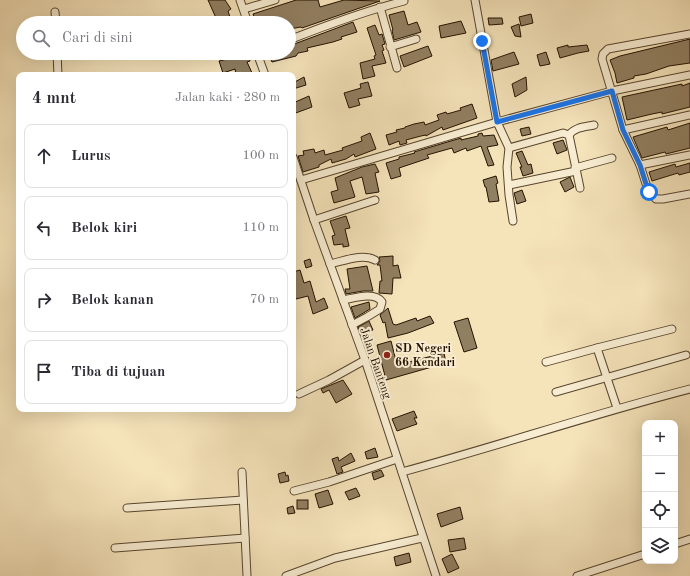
<!DOCTYPE html>
<html lang="id">
<meta charset="utf-8">
<style>
:root{--surface:#fff;--page:#f7f7f7;--text:#2b2b33;--muted:#7c7c81;--line:#e1e1e2}
body{margin:0;font-family:"Old Standard TT",serif;background:var(--page);color:var(--text)}
.controls{position:absolute;right:12px;bottom:12px;display:grid;overflow:hidden;border-radius:8px;box-shadow:0 4px 16px #0002}
.controls button{width:36px;height:36px;display:grid;place-items:center;padding:0;border:0;border-bottom:1px solid var(--line);background:var(--surface);color:var(--text);font:20px sans-serif}
.stop{position:absolute;width:12px;height:12px;margin:-9px;border:3px solid #1a73e8;border-radius:50%;background:#fff}
.stop.end{background:#1a73e8;border-color:#fff;box-shadow:0 1px 4px #0008}
.list{margin:0;padding:0;list-style:none}
h2{display:flex;justify-content:space-between;align-items:center;height:52px;margin:0;padding:0 16px;font-size:17px}
h2 small{font-size:13px;font-weight:400;color:var(--muted)}
.list li{display:grid;grid-template-columns:26px 1fr auto;gap:12px;align-items:center;box-sizing:border-box;height:64px;margin:0 8px 8px;padding:0 8px;border:1px solid var(--line);border-radius:8px}
.list b{display:block;font-size:15px;white-space:nowrap}
.list em{font-size:13px;font-style:normal;color:var(--muted)}
.icon{flex:none;width:22px;height:22px;fill:none;stroke:currentColor;stroke-width:2;stroke-linecap:round;stroke-linejoin:round}
.map{position:relative;flex:none;width:690px;height:576px;overflow:hidden}
.search{position:absolute;background:var(--surface);box-shadow:0 4px 16px #0002;left:16px;top:16px;width:280px;height:44px;display:flex;align-items:center;gap:10px;box-sizing:border-box;padding:0 14px;border-radius:22px;color:var(--muted);font-size:15px}
.panel{position:absolute;background:var(--surface);box-shadow:0 4px 16px #0002;left:16px;top:72px;width:280px;height:340px;border-radius:8px}
.map>svg:first-child{display:block}
.building{fill:#917f61;stroke:#241200}
.lines{fill:none;stroke-linecap:round;stroke-linejoin:round}
.minor-casing{stroke:#58462e;stroke-width:9}
.minor{stroke:#f8edd2;stroke-width:7}
.route{stroke:#1a73e8;stroke-width:5}
.poi-dot{fill:#8f2418;stroke:#f8edd2;stroke-width:1.5}
.labels{text-anchor:middle;stroke-width:4;stroke-linejoin:round;paint-order:stroke}
.poi-label{font-size:12px;font-weight:bold;fill:#241200;stroke:#f8edd2;text-anchor:start}
.street-label{font-size:12px;fill:#241200;stroke:#f8edd2}
</style>
<div class="map">
<svg width="690" height="576" viewBox="0 0 690 576">
<rect width="100%" height="100%" fill="#f5e3ba"/>
<filter id="stains"><feTurbulence type="fractalNoise" baseFrequency=".005" numOctaves="4"/><feColorMatrix values="0 0 0 0 .2 0 0 0 0 .09 0 0 0 0 .02 0 0 0 .5 -.17"/></filter>
<radialGradient id="worn" r=".72"><stop offset=".6" stop-color="#630" stop-opacity="0"/><stop offset="1" stop-color="#630" stop-opacity=".3"/></radialGradient>
<!-- building -->
<g class="building">
<path d="M208,0H225L231,9L228,11L231,20L221,23H204L203,21L216,18Z"/>
<path d="M296,0H318L320,7L344,0L380,1L302,28L301,27L289,29V23H256L253,14Z"/>
<path d="M404,11L408,25L417,22L421,32L394,40L392,30H393L389,15Z"/>
<path d="M531,14L533,23L521,26L519,17Z"/>
<path d="M488,18H502L503,24L489,25Z"/>
<path d="M461,21L466,33L441,38L439,26Z"/>
<path d="M353,22L357,32L341,37L342,39L333,42L307,48L308,51L298,53L296,56L272,62L268,53H289V46Z"/>
<path d="M519,24L521,37L515,36L511,27Z"/>
<path d="M375,25L379,35L382,34L385,44L382,45L384,50L382,51L386,63L372,66L375,76L363,79L360,63L375,59L374,56L376,55L367,28Z"/>
<path d="M690,39V63L669,66L646,74L634,76V78L617,83L615,73L610,60L620,56Z"/>
<path d="M568,45V47L587,45L589,51L578,53L560,58L557,48Z"/>
<path d="M428,46L432,56L404,67L400,56Z"/>
<path d="M514,52L519,64L493,71L491,60Z"/>
<path d="M546,52L550,64L540,66L537,55Z"/>
<path d="M248,54L250,61L247,62L253,75H236L235,69L223,73L219,61Z"/>
<path d="M304,77L306,85L293,89V83Z"/>
<path d="M526,77L527,90L515,97L512,84Z"/>
<path d="M368,82L372,96L358,99L360,105L349,108L344,93L361,88L360,84Z"/>
<path d="M690,83V107L662,114V112L652,114L627,120L622,97L682,84V86Z"/>
<path d="M309,96L312,107L293,114V103Z"/>
<path d="M472,104L477,118L443,130L442,127L426,136V135L421,136L406,140L407,143L400,145L399,141L389,145L386,135L397,132L396,130L405,128V127L414,124L424,122L425,125L439,120L437,115L446,112L447,114L461,110L460,108Z"/>
<path d="M690,123V148L666,154L665,152L642,158L633,137L667,127L668,130Z"/>
<path d="M529,127L531,134L522,136L520,129Z"/>
<path d="M370,133L376,149L355,157L354,154L346,159L332,163L331,159L319,165V167L303,172L298,156L304,155L303,151L314,149L315,153L324,150L325,155L343,150L342,148L362,141L361,137Z"/>
<path d="M482,133L483,136L494,135L498,145L487,147L494,165L488,166L481,146L467,151L466,148L454,153L452,148L427,155L429,158L399,168L401,176L391,179L386,163L399,159V157L415,153L414,152L461,138V140L478,136V134Z"/>
<path d="M563,140L567,150L557,154L553,143Z"/>
<path d="M522,151L528,165L531,164L533,173L523,176L520,167H522L516,153Z"/>
<path d="M690,163V172L679,175L678,173L652,181L649,172L675,164L676,167Z"/>
<path d="M375,164L379,172L375,173L379,192L366,194L362,177L350,181L355,197L334,203L331,192L338,190L335,178L362,167Z"/>
<path d="M496,176L498,183L496,184L499,201L489,202L486,187H485L483,180Z"/>
<path d="M570,177L574,187L565,192L560,182Z"/>
<path d="M522,190L526,201L517,204L514,193Z"/>
<path d="M346,216L350,228L345,229L349,246L343,247V244L334,245L332,236L335,235L330,221Z"/>
<path d="M393,256V266L398,265L401,278H393L392,294L379,293L380,281H382L380,265H377L380,261L379,257Z"/>
<path d="M310,259L312,266L306,268L304,261Z"/>
<path d="M367,266L373,291H363L346,294L345,289H350L347,269Z"/>
<path d="M300,270L304,283L310,281L316,302L324,298L328,308L313,314L308,296L296,299L293,289V272Z"/>
<path d="M369,302L370,309L355,318L351,307Z"/>
<path d="M388,308L393,324L396,325L416,318L417,321L430,316L434,323L408,333L388,338L385,322L383,323L380,315Z"/>
<path d="M468,318L477,348L464,352L454,322Z"/>
<path d="M369,321L373,330L361,334L358,327Z"/>
<path d="M391,341L397,365L444,353L446,363L386,380L377,345Z"/>
<path d="M343,380L352,394L336,403L329,390L323,393L321,389Z"/>
<path d="M414,411L417,418H414L417,424L397,431L392,419Z"/>
<path d="M375,448L378,457L367,459L365,452Z"/>
<path d="M351,453L355,461L341,467L343,472L337,474L332,459L338,457L339,461Z"/>
<path d="M381,470L384,476L374,480L372,473Z"/>
<path d="M285,472L286,476L288,475L289,481L280,483L278,474Z"/>
<path d="M356,488L360,496L349,500L345,492Z"/>
<path d="M328,490L333,504L319,508L315,494Z"/>
<rect x="297" y="500" width="11" height="9"/>
<path d="M293,506L295,513L288,514L287,508Z"/>
<path d="M460,507L463,519L441,527L437,514Z"/>
<path d="M464,538L466,549L450,552L448,540Z"/>
<path d="M409,553L411,562L396,566L394,557Z"/>
<path d="M452,554L459,568L448,573L442,559Z"/>
</g>
<g class="lines">
<defs>
<g id="minor">
<path d="M240,0L248,23"/>
<path d="M475,0L497,122L509,148L507,167L509,195L513,221"/>
<path d="M380,7L397,68"/>
<path d="M244,9L275,0"/>
<path d="M55,12L56,23"/>
<path d="M690,34L608,49L603,54L602,59L623,130L640,165L647,187L649,192L656,199H663L690,194"/>
<path d="M289,40C327,25 365,11 404,1"/>
<path d="M390,47L416,39"/>
<path d="M57,53L58,75"/>
<path d="M257,53L265,75"/>
<path d="M623,130L690,115"/>
<path d="M569,135C575,127 585,127 594,125"/>
<path d="M509,148L563,133L569,135L580,188"/>
<path d="M293,157L314,220L365,360L436,576"/>
<path d="M640,165L690,155"/>
<path d="M575,168L612,158"/>
<path d="M301,180L497,122L612,91L690,75"/>
<path d="M509,185L576,171"/>
<path d="M314,220L375,200"/>
<path d="M330,264C344,261 362,253 375,260"/>
<path d="M343,300C354,298 375,291 382,302L380,309L367,317L352,325"/>
<path d="M546,362L597,348"/>
<path d="M556,392L686,355"/>
<path d="M299,394L329,380L365,360"/>
<path d="M617,408L597,348L672,329"/>
<path d="M242,472L247,576"/>
<path d="M402,472C498,446 593,414 690,389"/>
<path d="M294,491L329,482L397,459"/>
<path d="M127,508L243,500"/>
<path d="M675,544L690,539"/>
<path d="M115,548L245,538"/>
<path d="M286,576L335,558L422,538"/>
<path d="M577,576L645,554"/>
</g>
</defs>
<!-- minor casing -->
<use href="#minor" class="minor-casing"/>
<!-- minor -->
<use href="#minor" class="minor"/>
</g>
<g class="lines">
<!-- route -->
<path class="route" d="M482,41L497,122L612,91L623,130L640,165L647,187L649,192"/>
</g>
<!-- markers -->
<circle class="poi-dot" cx="387" cy="355" r="4"/>
<g class="labels">
<!-- poi labels -->
<g class="poi-label">
<text x="395" y="352">SD Negeri<tspan x="395" dy="14">66 Kendari</tspan></text>
</g>
<!-- street labels -->
<g class="street-label">
<text transform="translate(376 363) rotate(71)" y="4">Jalan Banteng</text>
</g>
</g>
<rect width="100%" height="100%" filter="url(#stains)"/>
<rect width="100%" height="100%" fill="url(#worn)"/>
</svg>
<div class="controls">
<button>+</button>
<button>−</button>
<button><svg class="icon" aria-label="locate" viewBox="0 0 24 24"><circle cx="12" cy="12" r="6"/><path d="M12 2v4M12 18v4M2 12h4M18 12h4"/></svg></button>
<button><svg class="icon" aria-label="layers" viewBox="0 0 24 24"><path d="M12 4l9 5-9 5-9-5zM3 14l9 5 9-5"/></svg></button>
</div>
<div class="stop" style="left:649px;top:192px"></div>
<div class="stop end" style="left:482px;top:41px"></div>
<div class="search"><svg class="icon" aria-label="search" viewBox="0 0 24 24"><circle cx="10" cy="10" r="6"/><path d="M15 15l6 6"/></svg>Cari di sini</div>
<section class="panel">
<h2>4 mnt<small>Jalan kaki · 280 m</small></h2>
<ul class="list">
<li><svg class="icon" aria-label="ahead" viewBox="0 0 24 24"><path d="M12 20V5M6 11l6-6 6 6"/></svg><div><b>Lurus</b></div><em>100 m</em></li>
<li><svg class="icon" aria-label="left" viewBox="0 0 24 24"><path d="M17 20v-9H6M10 6l-5 5 5 5"/></svg><div><b>Belok kiri</b></div><em>110 m</em></li>
<li><svg class="icon" aria-label="right" viewBox="0 0 24 24"><path d="M7 20v-9h11M14 6l5 5-5 5"/></svg><div><b>Belok kanan</b></div><em>70 m</em></li>
<li><svg class="icon" aria-label="arrive" viewBox="0 0 24 24"><path d="M6 21V4h12l-3 4 3 4H6"/></svg><div><b>Tiba di tujuan</b></div></li>
</ul>
</section>
</div>
